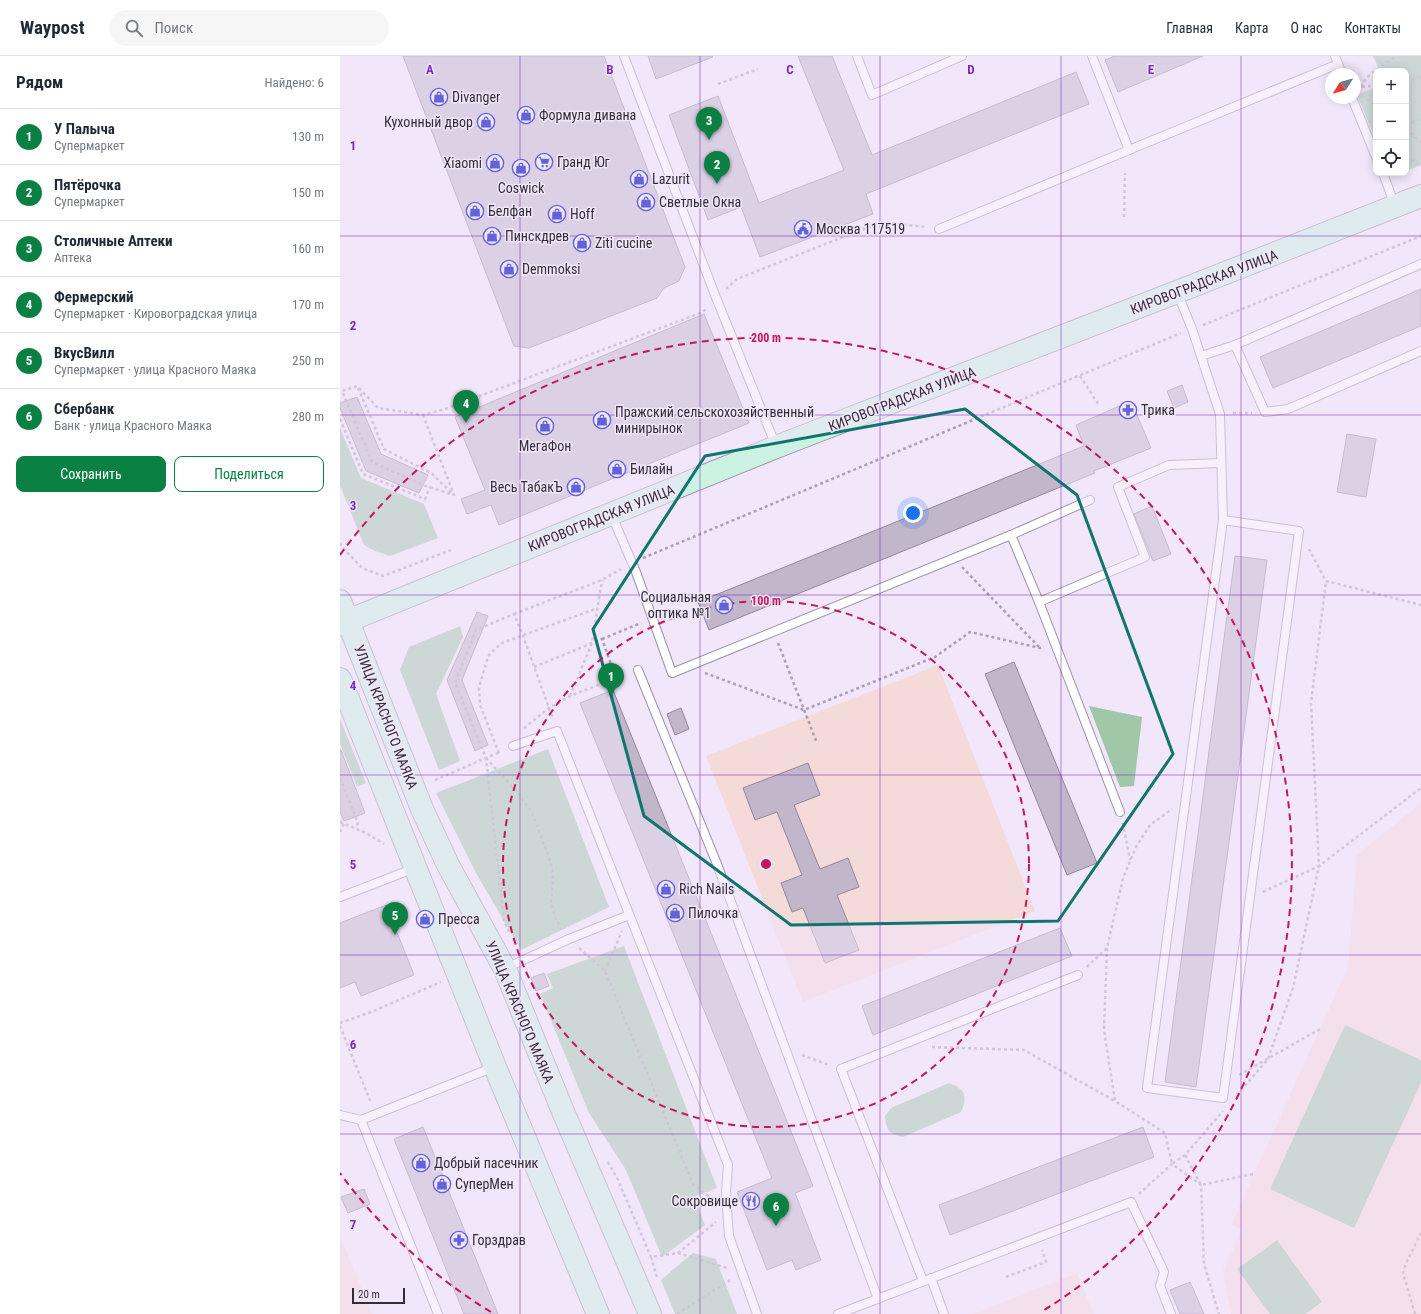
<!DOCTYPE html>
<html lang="ru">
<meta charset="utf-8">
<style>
:root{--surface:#fff;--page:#f6f6f7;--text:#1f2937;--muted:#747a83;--line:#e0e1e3;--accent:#0b8043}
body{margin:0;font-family:"Roboto Condensed",sans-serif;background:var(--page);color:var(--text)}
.controls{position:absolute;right:12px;top:12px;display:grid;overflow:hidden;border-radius:8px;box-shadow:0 2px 10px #0003}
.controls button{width:36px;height:36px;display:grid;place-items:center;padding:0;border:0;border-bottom:1px solid var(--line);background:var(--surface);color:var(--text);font:20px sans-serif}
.compass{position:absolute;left:985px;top:12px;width:36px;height:36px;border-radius:50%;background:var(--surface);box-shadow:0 2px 10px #0003;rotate:233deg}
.scale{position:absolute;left:12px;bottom:10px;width:53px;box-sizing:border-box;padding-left:4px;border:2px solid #322e36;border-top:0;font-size:11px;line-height:14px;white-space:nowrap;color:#322e36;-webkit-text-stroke:3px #f2e6fb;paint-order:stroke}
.you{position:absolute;left:573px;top:457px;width:14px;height:14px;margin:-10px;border:3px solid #fff;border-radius:50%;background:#1a73e8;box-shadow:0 0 0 6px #1a73e833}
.badge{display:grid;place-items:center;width:26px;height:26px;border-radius:50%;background:var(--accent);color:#fff;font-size:13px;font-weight:700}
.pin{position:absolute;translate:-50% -33px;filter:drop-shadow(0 1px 2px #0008)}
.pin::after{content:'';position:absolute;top:21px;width:14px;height:12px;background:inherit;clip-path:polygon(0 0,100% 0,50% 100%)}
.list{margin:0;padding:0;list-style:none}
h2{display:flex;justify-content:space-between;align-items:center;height:52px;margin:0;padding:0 16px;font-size:17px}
h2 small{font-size:13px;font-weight:400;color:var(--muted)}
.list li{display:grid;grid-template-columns:26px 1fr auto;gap:12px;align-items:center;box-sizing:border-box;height:56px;padding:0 16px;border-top:1px solid var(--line)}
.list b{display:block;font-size:15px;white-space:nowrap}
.list p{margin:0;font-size:13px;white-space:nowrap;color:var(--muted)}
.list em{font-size:13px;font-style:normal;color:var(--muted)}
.actions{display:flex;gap:8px;padding:12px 16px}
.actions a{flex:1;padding:9px 0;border:1px solid var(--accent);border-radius:8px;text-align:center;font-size:14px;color:var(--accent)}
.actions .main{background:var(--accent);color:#fff}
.icon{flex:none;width:22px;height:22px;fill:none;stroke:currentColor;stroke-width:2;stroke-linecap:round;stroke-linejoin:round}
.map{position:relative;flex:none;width:1081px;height:1258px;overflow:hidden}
header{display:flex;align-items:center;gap:24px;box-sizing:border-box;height:56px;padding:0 20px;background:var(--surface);border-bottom:1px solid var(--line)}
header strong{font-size:19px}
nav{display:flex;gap:22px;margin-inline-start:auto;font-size:14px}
.search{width:280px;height:36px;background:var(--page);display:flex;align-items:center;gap:10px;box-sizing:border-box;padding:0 14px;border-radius:22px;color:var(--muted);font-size:15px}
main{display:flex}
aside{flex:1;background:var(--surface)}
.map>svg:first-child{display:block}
.education{fill:#f5dada}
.green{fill:#9fc7a8}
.building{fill:#c2b6cb;stroke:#93879b}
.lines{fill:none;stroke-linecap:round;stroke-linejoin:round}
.lane-casing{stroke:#9d92a5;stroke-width:10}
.secondary-casing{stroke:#9d92a5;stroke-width:24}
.path{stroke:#a9a0b0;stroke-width:2.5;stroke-dasharray:3 3;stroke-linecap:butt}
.lane{stroke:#fff;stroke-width:8}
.secondary{stroke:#cbf2e2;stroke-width:22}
.marked{fill:none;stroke:#0f766e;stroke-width:3;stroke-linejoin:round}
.grid{fill:none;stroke:#7b2cbf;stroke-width:1;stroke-opacity:0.55}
.ring{fill:none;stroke:#c2185b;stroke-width:2;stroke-dasharray:7 5}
.labels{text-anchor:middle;stroke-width:3;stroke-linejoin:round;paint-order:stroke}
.poi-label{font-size:14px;fill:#322e36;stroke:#f2e6fb;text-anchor:start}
.street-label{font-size:14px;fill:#322e36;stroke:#f2e6fb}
.grid-label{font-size:13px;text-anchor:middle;font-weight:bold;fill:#7b2cbf;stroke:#f2e6fb;stroke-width:3;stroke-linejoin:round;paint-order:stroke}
.centre{fill:#c2185b;stroke:#f2e6fb;stroke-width:2}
.ring-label{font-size:12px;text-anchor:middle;font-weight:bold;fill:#c2185b;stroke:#f2e6fb;stroke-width:3;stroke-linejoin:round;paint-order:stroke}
</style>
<header>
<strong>Waypost</strong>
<div class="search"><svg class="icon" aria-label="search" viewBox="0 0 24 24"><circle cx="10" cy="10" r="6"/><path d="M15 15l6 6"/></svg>Поиск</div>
<nav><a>Главная</a><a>Карта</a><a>О нас</a><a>Контакты</a></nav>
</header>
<main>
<aside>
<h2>Рядом<small>Найдено: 6</small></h2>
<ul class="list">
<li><span class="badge">1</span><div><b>У Палыча</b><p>Супермаркет</p></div><em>130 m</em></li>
<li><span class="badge">2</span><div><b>Пятёрочка</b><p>Супермаркет</p></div><em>150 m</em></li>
<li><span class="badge">3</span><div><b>Столичные Аптеки</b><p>Аптека</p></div><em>160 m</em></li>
<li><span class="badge">4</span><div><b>Фермерский</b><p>Супермаркет · Кировоградская улица</p></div><em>170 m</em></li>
<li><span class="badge">5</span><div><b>ВкусВилл</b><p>Супермаркет · улица Красного Маяка</p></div><em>250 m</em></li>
<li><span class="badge">6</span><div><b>Сбербанк</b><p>Банк · улица Красного Маяка</p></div><em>280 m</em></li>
</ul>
<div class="actions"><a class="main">Сохранить</a><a>Поделиться</a></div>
</aside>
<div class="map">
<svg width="1081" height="1258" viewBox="0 0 1081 1258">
<rect width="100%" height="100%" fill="#f2e6fb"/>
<!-- education -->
<g class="education">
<path d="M598,609L695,855L463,946L366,700Z"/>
<path d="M1081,747V1258H891L883,1215L902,1174L891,1169L1008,911L1017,799Z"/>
<path d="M0,1180L32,1258H0Z"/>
<path d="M737,1217L754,1258H633Z"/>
</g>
<!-- green -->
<g class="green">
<path d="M1033,0H1081V109L1066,115V15H1040Z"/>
<path d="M1036,31V85L1017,39Z"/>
<path d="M0,372L21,422L84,448L98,482L50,500L35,495L24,489L0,429Z"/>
<path d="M120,570L123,581L96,638L120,705L99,714L60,614L69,591Z"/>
<path d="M749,650L802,661L794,730L780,731Z"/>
<path d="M0,663L26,727L17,731L0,688Z"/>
<path d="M208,693L269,851L181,894L136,817L96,737Z"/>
<path d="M284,890L377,1132L354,1141L365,1169L322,1201L286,1114L249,1057L200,938L213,932L207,918Z"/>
<path d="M1005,969L1081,1004V1027L1014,1172L930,1133Z"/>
<path d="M609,1027C625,1033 628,1040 621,1056L563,1081C549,1078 546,1074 545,1060L551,1052Z"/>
<path d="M937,1184L982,1246L965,1258H930L897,1213Z"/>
<path d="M353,1197L376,1203L397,1258H335L321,1224Z"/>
</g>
<!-- building -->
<g class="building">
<path d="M63,0H264L345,211L339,225L324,232L317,242L189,292L174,290Z"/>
<path d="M308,0H372L373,1L316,23Z"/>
<path d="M458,0H492L532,99L736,16L749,48L526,138L533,158L420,201L401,151L368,164L329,59L378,40L419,147L504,114Z"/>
<path d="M775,0H863L778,36L765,4Z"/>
<path d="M1081,233V270L933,332L920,301Z"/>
<path d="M364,258L409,367L159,469L151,449L127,458L121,443L145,434L115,361Z"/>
<path d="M842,329L848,346L834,352L827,335Z"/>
<path d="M17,341L41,398L88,419L79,437L26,415L0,352V347Z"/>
<path d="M791,345L811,392L754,415L755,417L369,574L358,546L744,390L736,369Z"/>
<path d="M1007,378L1036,383L1026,441L997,436Z"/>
<path d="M812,450L831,498L813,505L794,458Z"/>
<path d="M895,500L927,504L856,1031L825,1026Z"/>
<path d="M137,556L148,560L122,624L148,689L135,695L107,624Z"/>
<path d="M674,606L757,807L727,819L645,618Z"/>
<path d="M273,634L473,1130L455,1137L481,1204L456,1214L452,1204L427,1214L397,1136L432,1122L240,647Z"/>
<path d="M341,652L349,673L335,679L327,658Z"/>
<path d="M0,694H1L25,757L4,765L0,756Z"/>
<path d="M468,707L480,739L454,749L480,813L508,802L519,831L497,839L519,894L485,907L463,852L452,856L441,827L462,819L437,756L415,764L403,732Z"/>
<path d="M46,849L74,919L21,940L15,926L0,932V867Z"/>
<path d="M720,872L732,900L533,979L522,950Z"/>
<path d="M204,917L209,930L196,935L191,922Z"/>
<path d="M83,1071L158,1258H124L54,1083Z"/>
<path d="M803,1071L814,1101L610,1179L599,1149Z"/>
<path d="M24,1133L30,1148L8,1157L1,1141Z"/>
<path d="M850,1226L864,1258H840L830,1234Z"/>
</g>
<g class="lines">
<defs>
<g id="lane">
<path d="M284,0L375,239L436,390"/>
<path d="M517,0L532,39L622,0"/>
<path d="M752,0L789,94L998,8"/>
<path d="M995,0L1002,18"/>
<path d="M1012,42L1036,101"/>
<path d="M1043,117L1055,150"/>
<path d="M599,173L789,94"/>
<path d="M837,236L852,273L880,358L883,464L807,1032L883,1042L959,475L883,464"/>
<path d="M895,289L925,356L948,353L1081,295"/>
<path d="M861,300L895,289L1081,208"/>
<path d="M272,460L296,516L332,617L671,479L750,444"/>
<path d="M671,479L699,546L780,756"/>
<path d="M699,546L805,501L778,431L829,409L881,407"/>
<path d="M298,614L377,808L538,1243"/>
<path d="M173,690L217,675L388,1109L386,1137L389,1180L417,1258"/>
<path d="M0,841L75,812"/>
<path d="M166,912L229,883L289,859"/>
<path d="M0,1059L21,1064"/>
<path d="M591,1222L604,1258"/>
<path d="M583,1225L501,1013L738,919"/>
<path d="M98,1258L21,1064L154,1011"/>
<path d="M498,1258L791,1146L824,1216L820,1230L831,1258"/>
</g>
<g id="secondary">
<path d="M0,545L82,753L108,809L165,913L222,1053L310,1258"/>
<path d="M0,568L436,391L837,236L1081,140"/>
<path d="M0,623L155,1011L258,1258"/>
</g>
</defs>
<!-- lane casing -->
<use href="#lane" class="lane-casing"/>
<!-- secondary casing -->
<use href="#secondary" class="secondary-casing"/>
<!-- path -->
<g class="path">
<path d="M1066,25L1071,24L1081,21"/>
<path d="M378,28L418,13"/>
<path d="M1021,31L1027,21L1056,0"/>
<path d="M1022,31L1036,29"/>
<path d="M1027,43L1036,50"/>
<path d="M1066,69L1081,63"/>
<path d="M1066,73L1081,86"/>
<path d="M1066,101L1081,109"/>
<path d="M784,161L785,117"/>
<path d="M386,233L397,223L536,168L547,167L587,171"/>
<path d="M863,269L1081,180"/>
<path d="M740,320L759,349"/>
<path d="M18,332L44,393L91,417L113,438"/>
<path d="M893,357H912"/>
<path d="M83,359L114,439L83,429L32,406L2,335L17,330L38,352L83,359L105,353L363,256L367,252"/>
<path d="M0,363L23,418L85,443L90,431"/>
<path d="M0,487L1,490L22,512L43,520L114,493"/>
<path d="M969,493L986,525L1081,549"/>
<path d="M303,502L841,277"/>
<path d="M622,511L699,591"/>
<path d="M174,558L262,524L281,513"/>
<path d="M262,583L301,567"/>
<path d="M438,587L477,687"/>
<path d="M194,611L262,583L276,622L286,618"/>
<path d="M365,617L464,654L595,601L630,576L700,592L703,591"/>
<path d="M230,640L252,587L262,524"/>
<path d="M184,672L209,652L230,640L276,622"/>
<path d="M159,697L140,649L139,632L148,600L155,593L162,587L258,552"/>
<path d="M146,702L178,737L192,757L211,807L213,823L211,846L215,861L221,873"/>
<path d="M0,722L18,767L15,772"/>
<path d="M95,724L160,696"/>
<path d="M0,766L26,777L44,788"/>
<path d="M783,767L790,804"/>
<path d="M0,776L4,767"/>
<path d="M923,836L979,810L971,647L986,525"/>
<path d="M169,876L164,865L146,702L115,627L136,574L174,558L183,580L213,663"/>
<path d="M239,892L265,915L353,1128L373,1144"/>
<path d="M767,892L764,974L775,1045L825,1077L832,1108L845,1099L883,1055"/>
<path d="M747,911L767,892L783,822L796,791L810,769L832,753"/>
<path d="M265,915L282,875"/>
<path d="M0,967L31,956L101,926"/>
<path d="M0,970L31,1047"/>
<path d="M592,991L684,994L775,1045"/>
<path d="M462,999L489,1009"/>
<path d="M899,1019L980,973"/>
<path d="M897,1039L928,1003L953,932L979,810L1081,732"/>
<path d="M845,1099L861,1129L913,1118"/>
<path d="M268,1106L278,1124L311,1201"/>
<path d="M799,1138L832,1108L861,1129L864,1208L879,1258"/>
<path d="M338,1197L376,1166"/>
<path d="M317,1221L311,1201L338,1197L387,1212"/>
<path d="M666,1221L706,1206L702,1194"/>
<path d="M337,1258L392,1223"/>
<path d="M1075,1258L1063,1217L1066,1207L1081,1177"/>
</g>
<!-- lane -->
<use href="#lane" class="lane"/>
<!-- secondary -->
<use href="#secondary" class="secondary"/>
</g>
<!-- marked area -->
<path d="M0 0H1081V1258H0ZM625,353L737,439L833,698L718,865L451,869L304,760L253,573L365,400Z" fill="#f2e6fb" fill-opacity=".55" fill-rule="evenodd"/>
<path class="marked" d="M625,353L737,439L833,698L718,865L451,869L304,760L253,573L365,400Z"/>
<!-- grid -->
<path class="grid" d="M180,0V1258M360,0V1258M540,0V1258M721,0V1258M901,0V1258M0,180H1081M0,359H1081M0,539H1081M0,719H1081M0,899H1081M0,1078H1081"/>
<!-- distance rings -->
<g class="ring">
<circle cx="426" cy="808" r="263"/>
<path d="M151 1256A526 526 0 0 1 0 1117M0 499A526 526 0 1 1 701 1256"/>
</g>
<!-- icons -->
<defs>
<symbol id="shop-ring" viewBox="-11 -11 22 22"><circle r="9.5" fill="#f2e6fb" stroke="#6263dc" stroke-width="1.5"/><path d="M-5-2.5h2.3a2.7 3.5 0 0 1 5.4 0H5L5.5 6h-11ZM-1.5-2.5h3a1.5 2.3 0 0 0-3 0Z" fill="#6263dc"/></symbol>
<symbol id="supermarket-ring" viewBox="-11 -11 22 22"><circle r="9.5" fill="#f2e6fb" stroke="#6263dc" stroke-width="1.5"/><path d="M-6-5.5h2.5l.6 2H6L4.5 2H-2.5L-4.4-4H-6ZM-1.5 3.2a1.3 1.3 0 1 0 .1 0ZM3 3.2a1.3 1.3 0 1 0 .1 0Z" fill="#6263dc"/></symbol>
<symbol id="civic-ring" viewBox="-11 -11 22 22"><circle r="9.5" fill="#f2e6fb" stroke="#6263dc" stroke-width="1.5"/><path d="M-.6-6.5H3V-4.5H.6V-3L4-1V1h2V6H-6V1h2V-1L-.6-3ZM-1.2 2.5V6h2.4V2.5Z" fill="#6263dc"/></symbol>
<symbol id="pharmacy-ring" viewBox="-11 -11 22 22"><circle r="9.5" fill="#f2e6fb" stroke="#6263dc" stroke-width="1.5"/><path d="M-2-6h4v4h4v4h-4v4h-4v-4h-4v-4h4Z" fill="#6263dc"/></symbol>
<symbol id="restaurant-ring" viewBox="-11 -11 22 22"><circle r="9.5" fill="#f2e6fb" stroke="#6263dc" stroke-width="1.5"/><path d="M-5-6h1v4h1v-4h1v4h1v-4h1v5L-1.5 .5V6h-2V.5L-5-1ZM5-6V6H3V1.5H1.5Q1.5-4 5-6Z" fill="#6263dc"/></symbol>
</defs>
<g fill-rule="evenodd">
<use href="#shop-ring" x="89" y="31" width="20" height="20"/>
<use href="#shop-ring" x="176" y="49" width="20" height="20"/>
<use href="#shop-ring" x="136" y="56" width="20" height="20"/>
<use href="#supermarket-ring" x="194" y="96" width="20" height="20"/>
<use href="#shop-ring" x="145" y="97" width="20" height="20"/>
<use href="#shop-ring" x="171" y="102" width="20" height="20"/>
<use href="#shop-ring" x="289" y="113" width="20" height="20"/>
<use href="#shop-ring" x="296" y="136" width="20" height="20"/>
<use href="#shop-ring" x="125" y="145" width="20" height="20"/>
<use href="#shop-ring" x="207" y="148" width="20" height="20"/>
<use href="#civic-ring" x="453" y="163" width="20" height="20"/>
<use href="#shop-ring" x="142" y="170" width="20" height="20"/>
<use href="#shop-ring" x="232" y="177" width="20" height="20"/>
<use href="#shop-ring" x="159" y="203" width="20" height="20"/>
<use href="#pharmacy-ring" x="778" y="344" width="20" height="20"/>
<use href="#shop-ring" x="252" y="354" width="20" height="20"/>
<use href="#shop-ring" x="195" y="360" width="20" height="20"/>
<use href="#shop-ring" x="267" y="403" width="20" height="20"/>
<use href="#shop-ring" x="226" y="421" width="20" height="20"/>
<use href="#shop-ring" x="374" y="539" width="20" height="20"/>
<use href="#shop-ring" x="316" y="823" width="20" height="20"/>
<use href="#shop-ring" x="325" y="847" width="20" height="20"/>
<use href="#shop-ring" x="75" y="853" width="20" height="20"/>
<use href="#shop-ring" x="71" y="1097" width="20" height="20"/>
<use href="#shop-ring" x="92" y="1118" width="20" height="20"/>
<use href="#restaurant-ring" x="401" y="1135" width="20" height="20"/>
<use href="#pharmacy-ring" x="109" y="1174" width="20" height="20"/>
</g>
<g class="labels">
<!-- poi labels -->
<g class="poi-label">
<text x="112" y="46">Divanger</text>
<text x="199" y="64">Формула дивана</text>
<text x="133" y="71" text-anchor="end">Кухонный двор</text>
<text x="217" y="111">Гранд Юг</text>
<text x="142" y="112" text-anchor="end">Xiaomi</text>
<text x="312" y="128">Lazurit</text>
<text x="181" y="137" text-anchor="middle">Coswick</text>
<text x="319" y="151">Светлые Окна</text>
<text x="148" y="160">Белфан</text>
<text x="230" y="163">Hoff</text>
<text x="476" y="178">Москва 117519</text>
<text x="165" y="185">Пинскдрев</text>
<text x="255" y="192">Ziti cucine</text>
<text x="182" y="218">Demmoksi</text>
<text x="801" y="359">Трика</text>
<text x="275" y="361">Пражский сельскохозяйственный<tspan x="275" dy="16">минирынок</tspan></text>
<text x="205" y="395" text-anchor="middle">МегаФон</text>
<text x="290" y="418">Билайн</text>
<text x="223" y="436" text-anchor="end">Весь ТабакЪ</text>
<text x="371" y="546" text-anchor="end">Социальная<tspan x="371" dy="16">оптика №1</tspan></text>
<text x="339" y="838">Rich Nails</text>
<text x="348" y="862">Пилочка</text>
<text x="98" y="868">Пресса</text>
<text x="94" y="1112">Добрый пасечник</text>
<text x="115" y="1133">СуперМен</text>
<text x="398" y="1150" text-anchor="end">Сокровище</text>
<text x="132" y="1189">Горздрав</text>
</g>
<!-- street labels -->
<g class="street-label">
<text transform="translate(864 226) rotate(-21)" y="5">КИРОВОГРАДСКАЯ УЛИЦА</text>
<text transform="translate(562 343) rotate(-21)" y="5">КИРОВОГРАДСКАЯ УЛИЦА</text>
<text transform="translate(261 462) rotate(-22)" y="5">КИРОВОГРАДСКАЯ УЛИЦА</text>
<text transform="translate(46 661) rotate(69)" y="5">УЛИЦА КРАСНОГО МАЯКА</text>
<text transform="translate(180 956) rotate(67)" y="5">УЛИЦА КРАСНОГО МАЯКА</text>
</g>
</g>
<g class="grid-label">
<text x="90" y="18">A</text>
<text x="270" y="18">B</text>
<text x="450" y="18">C</text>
<text x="631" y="18">D</text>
<text x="811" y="18">E</text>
<text x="13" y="94">1</text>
<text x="13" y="274">2</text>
<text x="13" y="454">3</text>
<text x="13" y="634">4</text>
<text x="13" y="813">5</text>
<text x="13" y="993">6</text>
<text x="13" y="1173">7</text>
</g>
<circle cx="426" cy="808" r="6" class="centre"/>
<g class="ring-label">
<text x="426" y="286">200 m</text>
<text x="426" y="549">100 m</text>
</g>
</svg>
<div class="controls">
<button>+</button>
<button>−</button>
<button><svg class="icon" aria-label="locate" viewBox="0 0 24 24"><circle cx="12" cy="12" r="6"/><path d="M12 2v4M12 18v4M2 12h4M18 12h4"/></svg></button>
</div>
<svg class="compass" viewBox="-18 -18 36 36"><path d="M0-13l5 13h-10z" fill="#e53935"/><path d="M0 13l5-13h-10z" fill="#747a83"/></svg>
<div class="scale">20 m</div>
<div class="you"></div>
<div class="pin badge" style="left:271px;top:640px">1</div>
<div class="pin badge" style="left:377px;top:128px">2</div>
<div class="pin badge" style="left:369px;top:84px">3</div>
<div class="pin badge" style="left:126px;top:367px">4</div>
<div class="pin badge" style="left:55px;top:879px">5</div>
<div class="pin badge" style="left:436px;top:1170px">6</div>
</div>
</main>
